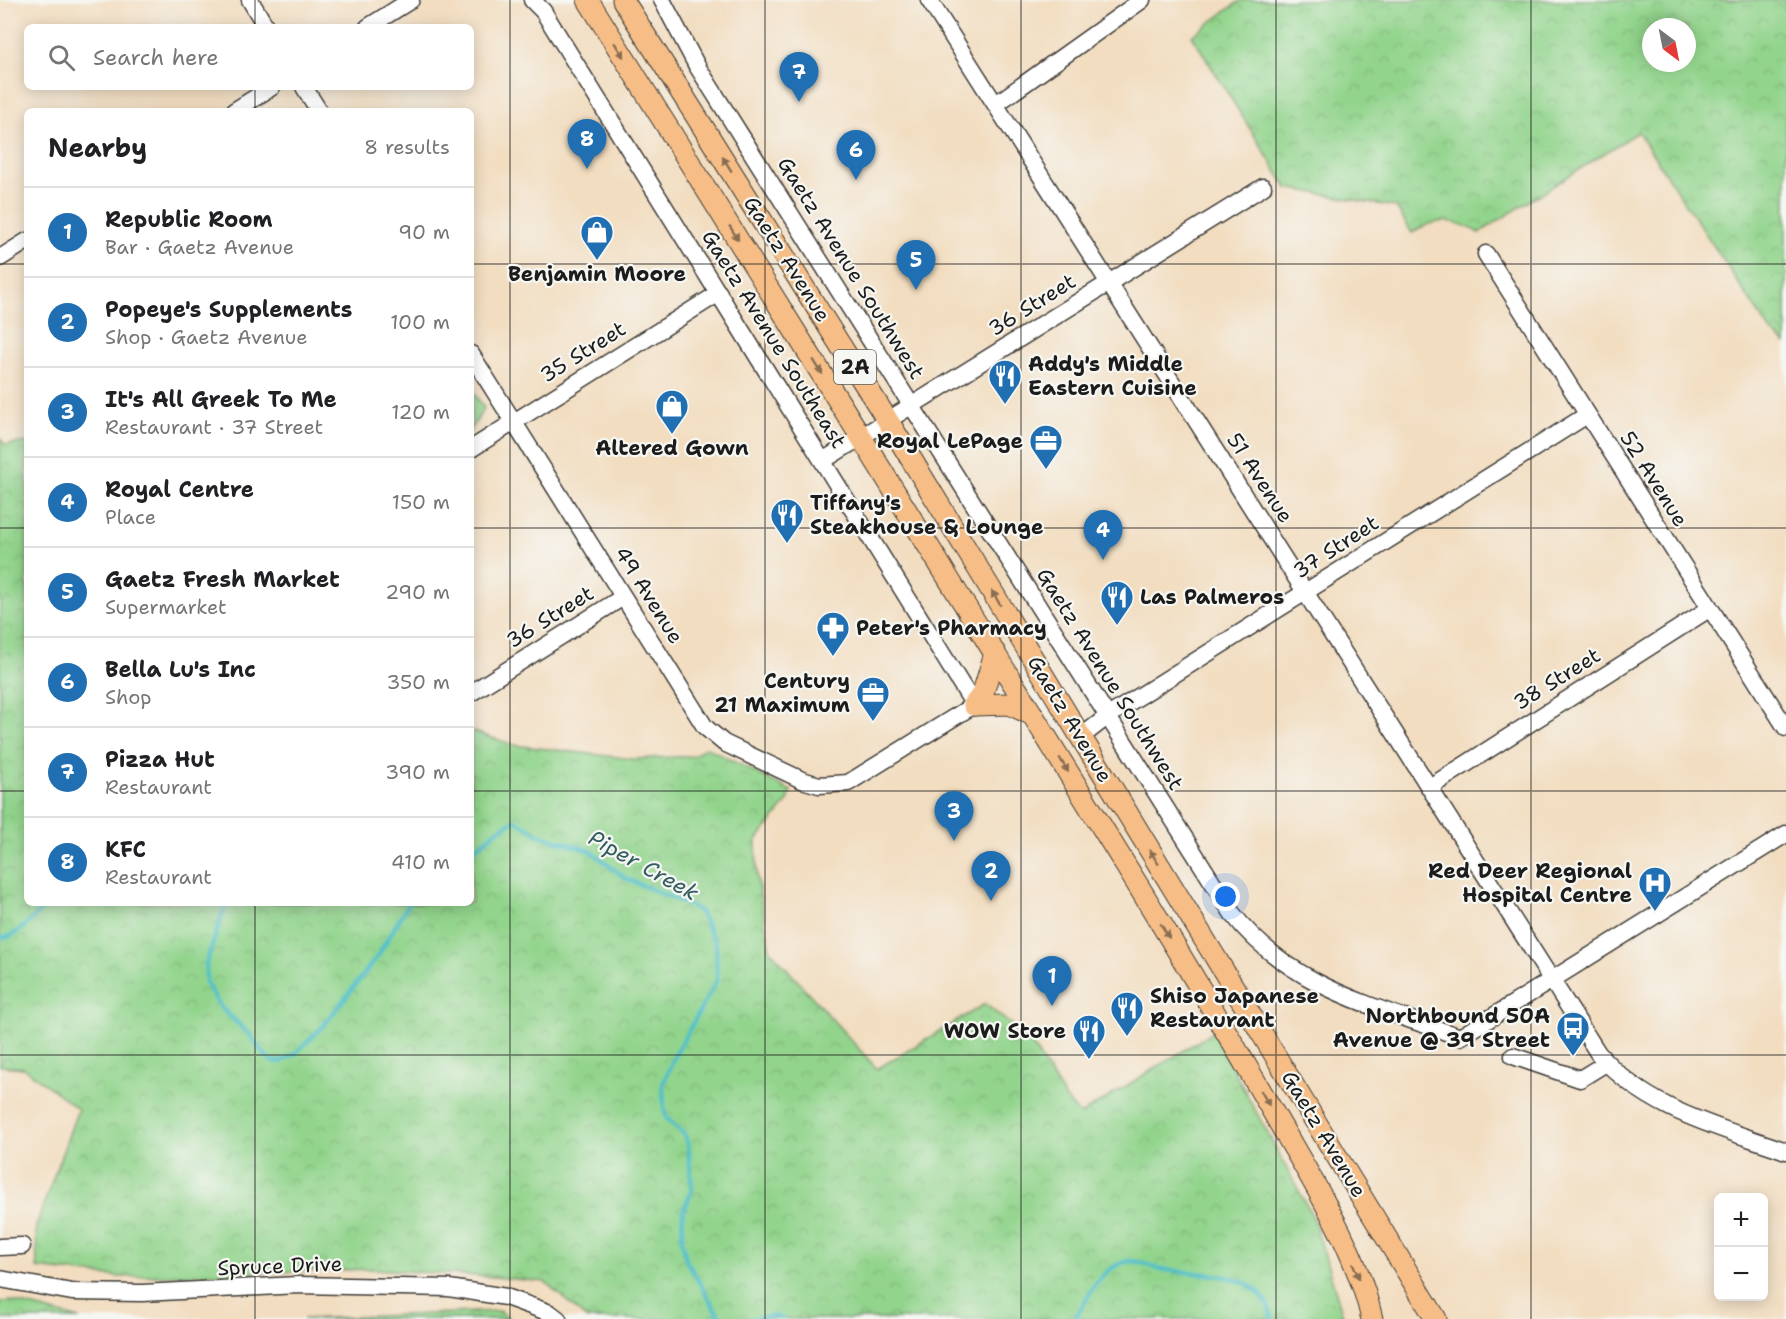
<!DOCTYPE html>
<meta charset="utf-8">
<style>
:root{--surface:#fff;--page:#f6f6f6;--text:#202124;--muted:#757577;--line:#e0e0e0;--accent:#1f6fb2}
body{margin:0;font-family:"Shantell Sans",sans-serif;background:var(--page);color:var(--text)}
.controls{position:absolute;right:18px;bottom:18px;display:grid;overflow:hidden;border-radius:9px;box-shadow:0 3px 15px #0003}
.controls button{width:54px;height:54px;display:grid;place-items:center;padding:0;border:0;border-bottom:2px solid var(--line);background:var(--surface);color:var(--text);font:30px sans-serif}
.compass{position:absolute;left:1642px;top:18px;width:54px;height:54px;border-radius:50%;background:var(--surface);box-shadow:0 3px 15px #0003;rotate:148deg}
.you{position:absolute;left:1226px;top:897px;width:21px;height:21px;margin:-15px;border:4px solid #fff;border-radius:50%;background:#1a73e8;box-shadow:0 0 0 9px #1a73e833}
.badge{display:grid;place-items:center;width:39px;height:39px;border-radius:50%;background:var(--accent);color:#fff;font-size:20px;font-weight:700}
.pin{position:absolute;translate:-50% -50px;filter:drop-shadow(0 2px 3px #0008)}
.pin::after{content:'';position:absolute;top:32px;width:21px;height:18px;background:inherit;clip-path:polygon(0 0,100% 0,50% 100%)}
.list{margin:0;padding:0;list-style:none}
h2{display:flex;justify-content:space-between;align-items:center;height:78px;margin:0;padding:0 24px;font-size:26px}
h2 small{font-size:20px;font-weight:400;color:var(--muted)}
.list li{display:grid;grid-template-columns:39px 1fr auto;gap:18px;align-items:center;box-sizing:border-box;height:90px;padding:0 24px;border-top:2px solid var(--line)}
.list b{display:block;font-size:22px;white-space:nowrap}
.list p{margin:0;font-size:20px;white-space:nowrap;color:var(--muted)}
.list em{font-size:20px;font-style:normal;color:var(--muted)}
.icon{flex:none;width:33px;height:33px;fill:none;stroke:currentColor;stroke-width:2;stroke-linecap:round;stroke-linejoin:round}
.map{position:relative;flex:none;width:1786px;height:1319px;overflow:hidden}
.search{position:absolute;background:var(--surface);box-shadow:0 3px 15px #0003;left:24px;top:24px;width:450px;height:66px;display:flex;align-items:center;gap:15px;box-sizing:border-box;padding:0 21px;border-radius:9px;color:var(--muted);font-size:22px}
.panel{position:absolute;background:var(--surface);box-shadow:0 3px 15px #0003;left:24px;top:108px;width:450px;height:798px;border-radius:9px}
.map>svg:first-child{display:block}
.park{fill:url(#park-crowns);stroke:#577854;stroke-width:1.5;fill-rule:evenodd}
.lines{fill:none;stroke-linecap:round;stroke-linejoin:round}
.stream{stroke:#51bfc8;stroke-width:4.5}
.minor-casing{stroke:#3c3935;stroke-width:19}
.major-casing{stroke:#3c3935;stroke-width:23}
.minor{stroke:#fff;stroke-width:16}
.major{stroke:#f6be86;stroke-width:21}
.oneway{fill:#896d51}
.grid{fill:none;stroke:#1c1c1c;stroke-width:1.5;stroke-opacity:0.55}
.labels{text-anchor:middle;stroke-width:4.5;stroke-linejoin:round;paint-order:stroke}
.shield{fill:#f6f6f2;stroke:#5d5d5c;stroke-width:1.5}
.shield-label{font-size:20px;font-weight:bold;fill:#1c1c1c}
.street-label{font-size:21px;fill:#1c1c1c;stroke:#f6f6f2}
.poi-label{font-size:21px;font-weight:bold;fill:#1c1c1c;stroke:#f6f6f2;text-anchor:start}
.water-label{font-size:22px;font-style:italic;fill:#315d61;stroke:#f6f6f2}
</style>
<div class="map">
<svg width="1786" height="1319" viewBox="0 0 1786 1319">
<defs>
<pattern id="park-crowns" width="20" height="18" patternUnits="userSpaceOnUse" patternTransform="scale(1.5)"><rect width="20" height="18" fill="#92d48c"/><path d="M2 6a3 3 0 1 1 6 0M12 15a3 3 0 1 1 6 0" fill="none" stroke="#7db578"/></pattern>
</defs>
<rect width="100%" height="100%" fill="#f6f6f2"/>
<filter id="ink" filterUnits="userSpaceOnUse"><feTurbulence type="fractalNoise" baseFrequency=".0167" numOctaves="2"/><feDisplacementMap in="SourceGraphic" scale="12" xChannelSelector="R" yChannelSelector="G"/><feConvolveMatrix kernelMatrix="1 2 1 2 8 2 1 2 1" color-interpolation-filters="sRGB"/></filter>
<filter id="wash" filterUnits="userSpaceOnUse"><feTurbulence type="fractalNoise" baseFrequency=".008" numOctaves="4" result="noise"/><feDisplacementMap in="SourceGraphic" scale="24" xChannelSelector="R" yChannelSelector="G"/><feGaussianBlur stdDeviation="1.35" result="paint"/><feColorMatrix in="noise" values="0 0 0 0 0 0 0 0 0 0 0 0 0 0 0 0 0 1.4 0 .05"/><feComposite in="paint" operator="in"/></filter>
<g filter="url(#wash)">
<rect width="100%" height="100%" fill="#f2ddc0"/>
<!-- park -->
<g class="park">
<path d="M1241,0H1786V344L1771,332L1638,132L1479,233C1453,218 1437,217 1412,233L1396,207L1287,188L1192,36ZM1651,27H1687V63H1651Z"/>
<path d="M471,389L484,408L471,430Z"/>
<path d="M0,438L5,445L27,442V903H471V731L514,745L633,759L693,756L706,747L791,791L788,801L756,841L757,877L770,950L877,1069L985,1004L1028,1038L1064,1096L1080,1115L1213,1032L1313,1217L1344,1319H587L545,1282L495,1277L375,1269L120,1277L37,1268L36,1226L78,1109L24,1068L0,1066Z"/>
<path d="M10,1301L80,1319H0V1303Z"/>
<path d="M500,1311L509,1319H303Z"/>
</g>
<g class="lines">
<!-- stream -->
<g class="stream">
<path d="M471,852L498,830L515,820L540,835L591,851L625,878L693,907L700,912L716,945L717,980L675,1055L663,1084L664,1109L667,1119L684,1134L688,1143L692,1190L683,1211L682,1240L686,1260L721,1319"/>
<path d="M226,903L206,964V983L221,1008L248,1033L263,1053L271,1061L280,1062L295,1054L324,1025L377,957L409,903"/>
<path d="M0,938C16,939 37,914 48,903"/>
<path d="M752,1319L775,1316L782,1319"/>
<path d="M1075,1319C1086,1300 1096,1276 1117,1265C1136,1255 1147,1267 1165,1270C1204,1276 1262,1268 1272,1319"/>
</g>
</g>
</g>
<g filter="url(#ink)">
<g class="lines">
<defs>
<g id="minor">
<path d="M250,0L266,27"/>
<path d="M662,0L697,66L1232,913C1290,988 1375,1006 1460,1037L1786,834"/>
<path d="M929,0L1598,1053C1646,1110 1719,1127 1786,1151"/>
<path d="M368,27L411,0"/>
<path d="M304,87L319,111"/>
<path d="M996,104L1142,0"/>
<path d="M234,111L272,87"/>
<path d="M1486,254L1786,728"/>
<path d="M0,258L27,241"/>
<path d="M471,354L705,727L724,743L802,780L819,785L848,783L974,705L543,11L532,0"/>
<path d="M471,449L719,293"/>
<path d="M824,460L1263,187"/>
<path d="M471,693L623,597"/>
<path d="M1081,737L1108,716L1587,415"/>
<path d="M1430,787L1709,609"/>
<path d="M1513,1056L1580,1079L1606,1063"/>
<path d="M0,1247L22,1246"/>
<path d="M0,1279L72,1292L142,1293L298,1285L449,1288L506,1297L550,1313L558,1319"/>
</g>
<g id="major">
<path d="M588,0C774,297 959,593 1142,892C1190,971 1238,1051 1284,1131C1318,1190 1357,1252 1372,1319"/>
<path d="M623,0L888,421L1436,1319"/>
<path d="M974,705L1009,704L1033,715"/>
<path d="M974,705L983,693L995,653"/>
</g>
</defs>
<!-- minor casing -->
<use href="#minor" class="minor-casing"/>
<!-- major casing -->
<use href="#major" class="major-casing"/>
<!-- minor -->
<use href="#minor" class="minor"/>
<!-- major -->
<use href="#major" class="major"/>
</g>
<!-- one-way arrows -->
<defs><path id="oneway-solid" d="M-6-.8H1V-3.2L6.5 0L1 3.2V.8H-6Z" transform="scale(1.5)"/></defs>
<g class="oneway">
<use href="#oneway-solid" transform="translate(619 50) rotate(58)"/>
<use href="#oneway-solid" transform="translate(727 164) rotate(-122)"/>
<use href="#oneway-solid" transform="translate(734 233) rotate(58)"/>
<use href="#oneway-solid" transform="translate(818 367) rotate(58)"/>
<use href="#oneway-solid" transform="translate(996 598) rotate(-121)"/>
<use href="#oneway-solid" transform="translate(1064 765) rotate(59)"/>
<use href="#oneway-solid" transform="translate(1154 857) rotate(-122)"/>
<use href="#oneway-solid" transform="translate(1165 931) rotate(59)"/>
<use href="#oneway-solid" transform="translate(1265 1098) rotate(60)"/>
<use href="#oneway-solid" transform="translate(1356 1271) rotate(68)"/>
</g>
</g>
<!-- grid -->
<path class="grid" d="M255,0V27M510,0V1319M765,0V1319M1021,0V1319M1276,0V1319M1531,0V1319M255,87V111M0,264H27M471,264H1786M0,528H27M471,528H1786M0,791H27M471,791H1786M255,903V1319M0,1055H1786"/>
<!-- icons -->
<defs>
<symbol id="shop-pin" viewBox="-11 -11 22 30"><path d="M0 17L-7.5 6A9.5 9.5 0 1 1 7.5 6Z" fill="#1f6fb2" stroke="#f6f6f2"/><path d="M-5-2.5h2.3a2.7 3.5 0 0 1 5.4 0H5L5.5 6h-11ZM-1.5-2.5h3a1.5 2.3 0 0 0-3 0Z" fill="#fff"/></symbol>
<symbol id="restaurant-pin" viewBox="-11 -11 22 30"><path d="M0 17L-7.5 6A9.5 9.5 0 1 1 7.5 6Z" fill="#1f6fb2" stroke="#f6f6f2"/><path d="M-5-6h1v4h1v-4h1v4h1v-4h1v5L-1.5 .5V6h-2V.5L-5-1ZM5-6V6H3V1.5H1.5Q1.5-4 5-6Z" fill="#fff"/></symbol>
<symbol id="office-pin" viewBox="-11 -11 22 30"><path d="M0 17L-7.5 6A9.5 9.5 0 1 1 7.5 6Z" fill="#1f6fb2" stroke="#f6f6f2"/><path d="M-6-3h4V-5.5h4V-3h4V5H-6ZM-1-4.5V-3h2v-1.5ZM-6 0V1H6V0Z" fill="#fff"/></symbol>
<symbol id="pharmacy-pin" viewBox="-11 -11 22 30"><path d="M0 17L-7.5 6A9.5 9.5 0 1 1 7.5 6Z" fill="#1f6fb2" stroke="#f6f6f2"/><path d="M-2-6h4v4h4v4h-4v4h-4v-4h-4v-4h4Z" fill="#fff"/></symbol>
<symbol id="hospital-pin" viewBox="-11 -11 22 30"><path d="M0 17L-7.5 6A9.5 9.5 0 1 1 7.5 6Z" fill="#1f6fb2" stroke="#f6f6f2"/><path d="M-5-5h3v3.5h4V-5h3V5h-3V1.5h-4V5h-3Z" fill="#fff"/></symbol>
<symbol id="bus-pin" viewBox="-11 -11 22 30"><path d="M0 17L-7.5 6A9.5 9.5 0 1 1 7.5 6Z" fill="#1f6fb2" stroke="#f6f6f2"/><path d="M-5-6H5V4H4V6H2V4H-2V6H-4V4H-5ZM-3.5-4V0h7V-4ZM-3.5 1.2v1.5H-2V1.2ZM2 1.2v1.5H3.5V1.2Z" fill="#fff"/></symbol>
</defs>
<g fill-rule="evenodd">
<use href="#shop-pin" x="578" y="213" width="38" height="52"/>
<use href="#restaurant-pin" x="986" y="357" width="38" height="52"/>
<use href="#shop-pin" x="653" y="387" width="38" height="52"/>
<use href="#office-pin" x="1027" y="422" width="38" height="52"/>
<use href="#restaurant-pin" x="768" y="496" width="38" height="52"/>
<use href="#restaurant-pin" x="1098" y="578" width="38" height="52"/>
<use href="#pharmacy-pin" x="814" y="609" width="38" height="52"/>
<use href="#office-pin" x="854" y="674" width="38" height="52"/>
<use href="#hospital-pin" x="1636" y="864" width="38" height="52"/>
<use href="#restaurant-pin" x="1108" y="989" width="38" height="52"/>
<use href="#bus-pin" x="1554" y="1009" width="38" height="52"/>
<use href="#restaurant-pin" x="1070" y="1012" width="38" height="52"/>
</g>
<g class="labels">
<!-- shield labels -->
<rect class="shield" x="834" y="350" width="42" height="34" rx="4.5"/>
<g class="shield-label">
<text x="855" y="374">2A</text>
</g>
<!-- street labels -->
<g class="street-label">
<text transform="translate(787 259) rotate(58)" y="7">Gaetz Avenue</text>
<text transform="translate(851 268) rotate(58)" y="7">Gaetz Avenue Southwest</text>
<text transform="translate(1032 305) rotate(-32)" y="7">36 Street</text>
<text transform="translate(774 339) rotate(58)" y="7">Gaetz Avenue Southeast</text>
<text transform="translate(583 352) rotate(-32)" y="7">35 Street</text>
<text transform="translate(1260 478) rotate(57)" y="7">51 Avenue</text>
<text transform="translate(1654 479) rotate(58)" y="7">52 Avenue</text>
<text transform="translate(1336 547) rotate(-33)" y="7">37 Street</text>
<text transform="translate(649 595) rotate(58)" y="7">49 Avenue</text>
<text transform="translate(550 617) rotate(-32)" y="7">36 Street</text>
<text transform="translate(1110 679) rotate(58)" y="7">Gaetz Avenue Southwest</text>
<text transform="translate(1557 679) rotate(-32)" y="7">38 Street</text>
<text transform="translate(1070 719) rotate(59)" y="7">Gaetz Avenue</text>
<text transform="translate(1324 1134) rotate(59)" y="7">Gaetz Avenue</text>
<text transform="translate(280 1266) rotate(-2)" y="7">Spruce Drive</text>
</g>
<!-- poi labels -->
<g class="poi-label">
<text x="597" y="281" text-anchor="middle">Benjamin Moore</text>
<text x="1028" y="371">Addy's Middle<tspan x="1028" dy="24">Eastern Cuisine</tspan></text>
<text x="1023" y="448" text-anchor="end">Royal LePage</text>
<text x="672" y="455" text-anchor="middle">Altered Gown</text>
<text x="810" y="510">Tiffany's<tspan x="810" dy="24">Steakhouse &amp; Lounge</tspan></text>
<text x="1140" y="604">Las Palmeros</text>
<text x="856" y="635">Peter's Pharmacy</text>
<text x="850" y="688" text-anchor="end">Century<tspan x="850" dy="24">21 Maximum</tspan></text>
<text x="1632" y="878" text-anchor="end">Red Deer Regional<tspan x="1632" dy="24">Hospital Centre</tspan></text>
<text x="1150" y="1003">Shiso Japanese<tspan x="1150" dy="24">Restaurant</tspan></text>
<text x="1550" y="1023" text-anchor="end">Northbound 50A<tspan x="1550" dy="24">Avenue @ 39 Street</tspan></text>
<text x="1066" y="1038" text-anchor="end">WOW Store</text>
</g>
<!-- water labels -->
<g class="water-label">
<text transform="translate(644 865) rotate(29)" y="8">Piper Creek</text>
</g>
</g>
</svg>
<div class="controls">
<button>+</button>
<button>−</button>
</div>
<svg class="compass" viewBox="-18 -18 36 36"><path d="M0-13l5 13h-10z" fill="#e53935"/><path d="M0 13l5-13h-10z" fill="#757577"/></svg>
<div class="you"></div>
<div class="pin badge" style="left:1052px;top:1006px">1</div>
<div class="pin badge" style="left:991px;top:901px">2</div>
<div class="pin badge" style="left:954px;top:841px">3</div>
<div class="pin badge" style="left:1103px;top:560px">4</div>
<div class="pin badge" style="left:916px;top:290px">5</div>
<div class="pin badge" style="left:856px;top:180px">6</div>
<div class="pin badge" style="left:799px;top:102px">7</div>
<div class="pin badge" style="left:587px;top:169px">8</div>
<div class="search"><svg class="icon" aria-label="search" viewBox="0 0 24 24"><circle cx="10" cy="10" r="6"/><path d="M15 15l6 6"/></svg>Search here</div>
<section class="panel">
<h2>Nearby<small>8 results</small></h2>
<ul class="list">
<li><span class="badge">1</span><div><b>Republic Room</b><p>Bar · Gaetz Avenue</p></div><em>90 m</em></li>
<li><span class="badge">2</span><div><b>Popeye's Supplements</b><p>Shop · Gaetz Avenue</p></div><em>100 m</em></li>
<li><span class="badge">3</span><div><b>It's All Greek To Me</b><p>Restaurant · 37 Street</p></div><em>120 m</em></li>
<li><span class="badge">4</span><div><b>Royal Centre</b><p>Place</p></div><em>150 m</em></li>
<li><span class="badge">5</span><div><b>Gaetz Fresh Market</b><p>Supermarket</p></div><em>290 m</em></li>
<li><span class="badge">6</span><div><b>Bella Lu's Inc</b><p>Shop</p></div><em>350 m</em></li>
<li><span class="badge">7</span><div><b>Pizza Hut</b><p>Restaurant</p></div><em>390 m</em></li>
<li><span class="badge">8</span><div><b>KFC</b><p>Restaurant</p></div><em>410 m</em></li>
</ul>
</section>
</div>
